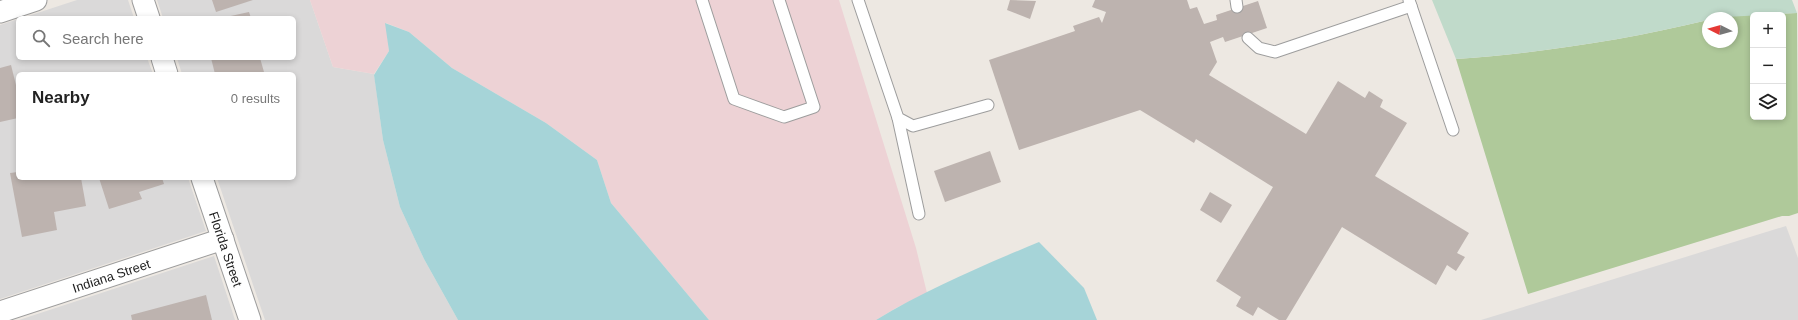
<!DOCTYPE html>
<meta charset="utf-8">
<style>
:root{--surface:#fff;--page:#f2f2f2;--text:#222;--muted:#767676;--line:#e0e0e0}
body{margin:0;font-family:Arial,sans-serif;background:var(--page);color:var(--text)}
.controls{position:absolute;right:12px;top:12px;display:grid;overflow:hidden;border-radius:6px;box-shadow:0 2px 6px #0003}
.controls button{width:36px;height:36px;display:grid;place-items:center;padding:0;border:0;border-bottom:1px solid var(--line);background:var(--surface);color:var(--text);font:20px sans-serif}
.compass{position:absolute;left:1702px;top:12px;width:36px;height:36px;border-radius:50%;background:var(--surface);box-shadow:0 2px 6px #0003;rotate:276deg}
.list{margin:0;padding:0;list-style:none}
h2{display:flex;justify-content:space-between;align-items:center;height:52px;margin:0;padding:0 16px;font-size:17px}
h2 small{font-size:13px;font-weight:400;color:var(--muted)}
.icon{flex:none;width:22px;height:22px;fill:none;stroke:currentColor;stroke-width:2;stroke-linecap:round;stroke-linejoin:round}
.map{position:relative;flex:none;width:1798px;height:320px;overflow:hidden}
.search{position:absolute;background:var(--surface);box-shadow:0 2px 6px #0003;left:16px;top:16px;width:280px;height:44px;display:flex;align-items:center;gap:10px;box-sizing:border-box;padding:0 14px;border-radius:6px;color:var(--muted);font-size:15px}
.panel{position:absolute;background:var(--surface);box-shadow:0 2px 6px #0003;left:16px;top:72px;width:280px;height:108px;border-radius:6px}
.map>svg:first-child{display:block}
.residential{fill:#dad9d9}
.commercial{fill:#edd2d5}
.forest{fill:#afc99a;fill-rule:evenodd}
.wetland{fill:#c0daca}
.water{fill:#a6d4d8}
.building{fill:#bdb3af}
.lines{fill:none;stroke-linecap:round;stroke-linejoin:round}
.lane-casing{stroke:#9d9d9d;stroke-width:13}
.street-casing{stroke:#9d9d9d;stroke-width:23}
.lane{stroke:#fff;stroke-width:11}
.street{stroke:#fff;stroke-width:21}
.labels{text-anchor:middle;stroke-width:3;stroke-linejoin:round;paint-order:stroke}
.street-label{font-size:13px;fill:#1c1c1c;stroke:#fff}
</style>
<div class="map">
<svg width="1798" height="320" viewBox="0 0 1798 320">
<rect width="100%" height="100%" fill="#ede8e2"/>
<!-- residential -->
<g class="residential">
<path d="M77,0H128L134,18H22Z"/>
<path d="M157,0H310L333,67L374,74L383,140L400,207L424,259L458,320H265L217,178H294V74H182L177,58H294V18H163Z"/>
<path d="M18,19V58H147L153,74H18V178H188L206,231L0,299V25Z"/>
<path d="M1786,226L1798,258V320H1481Z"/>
<path d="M214,256L235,320H19Z"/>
</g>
<!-- commercial -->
<path class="commercial" d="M310,0H839L916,248L927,293L896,308L876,320H709L611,203L597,160L546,123L452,68L409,32L386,23L389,51L374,74L333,67Z"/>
<!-- forest -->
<path class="forest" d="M1797,13L1798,213L1789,216H1782L1528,294L1456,59C1541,53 1625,40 1708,20V42H1732V18H1716L1725,16ZM1753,15H1783V117H1753Z"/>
<!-- wetland -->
<path class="wetland" d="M1432,0H1792L1797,13L1708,18V20C1625,40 1541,53 1456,59Z"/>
<!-- water -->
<g class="water">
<path d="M385,23L409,32L452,68L546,123L597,160L611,203L709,320H458L424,259L400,207L383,140L374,75L389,51Z"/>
<path d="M1039,242L1084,288L1097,320H876C927,289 984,265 1039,242Z"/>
</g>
<!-- building -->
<g class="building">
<path d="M212,0H253L216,12Z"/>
<path d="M1010,0L1036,1L1030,19L1007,10Z"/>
<path d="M1095,0H1187L1190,9L1197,7L1204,24L1217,20L1216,15L1258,1L1267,28L1225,42L1223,37L1210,42L1217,62L1209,75L1306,134L1338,81L1365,98L1369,91L1383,100L1380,107L1407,123L1375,176L1469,233L1457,253L1465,257L1456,271L1447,265L1436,285L1342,227L1286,320H1279L1258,307L1253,316L1236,306L1241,297L1216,281L1273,187L1196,139L1194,143L1140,110L1019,150L989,60L1075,31L1073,26L1099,17L1102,23L1106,12L1092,7Z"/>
<path d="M249,12L251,18H226V17Z"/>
<path d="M211,58H260L264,72L254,74H215Z"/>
<path d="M11,65L18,93V118L0,122V68Z"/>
<path d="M990,151L1001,182L945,202L934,171Z"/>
<path d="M18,172V178H81L86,206L54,212L57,230L22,237L10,173Z"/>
<path d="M99,178H162L164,184L139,192L142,199L109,209Z"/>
<path d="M1210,192L1232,205L1221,223L1200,210Z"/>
<path d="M206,295L212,320H132L131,315Z"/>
</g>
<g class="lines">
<defs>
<g id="lane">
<path d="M702,0L734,99L784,117L814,107L779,0"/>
<path d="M858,0L898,118L913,126L988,105"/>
<path d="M1236,0L1237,7"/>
<path d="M1409,0L1453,130"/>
<path d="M1248,38L1259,48L1275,52L1411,6"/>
<path d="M898,118L919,214"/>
</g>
<g id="street">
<path d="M143,0L149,18"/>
<path d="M0,12L36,0"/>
<path d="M162,58L167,74"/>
<path id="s1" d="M202,178L250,320"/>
<path id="s2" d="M0,312L223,239"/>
</g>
</defs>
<!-- lane casing -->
<use href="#lane" class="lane-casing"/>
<!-- street casing -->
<use href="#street" class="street-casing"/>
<!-- lane -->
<use href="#lane" class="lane"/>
<!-- street -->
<use href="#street" class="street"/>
</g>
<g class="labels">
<!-- street labels -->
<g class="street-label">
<text dy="5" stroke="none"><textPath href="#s1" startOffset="75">Florida Street</textPath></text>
<text dy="5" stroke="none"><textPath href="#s2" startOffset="117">Indiana Street</textPath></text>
</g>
</g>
</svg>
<div class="controls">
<button>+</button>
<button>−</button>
<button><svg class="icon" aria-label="layers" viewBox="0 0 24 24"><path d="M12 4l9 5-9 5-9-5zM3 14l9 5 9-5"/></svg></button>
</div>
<svg class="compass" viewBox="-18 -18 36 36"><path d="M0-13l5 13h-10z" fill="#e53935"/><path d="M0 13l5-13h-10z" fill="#767676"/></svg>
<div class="search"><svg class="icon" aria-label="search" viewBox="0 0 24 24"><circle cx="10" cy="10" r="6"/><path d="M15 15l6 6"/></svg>Search here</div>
<section class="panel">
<h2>Nearby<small>0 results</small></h2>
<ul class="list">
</ul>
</section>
</div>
